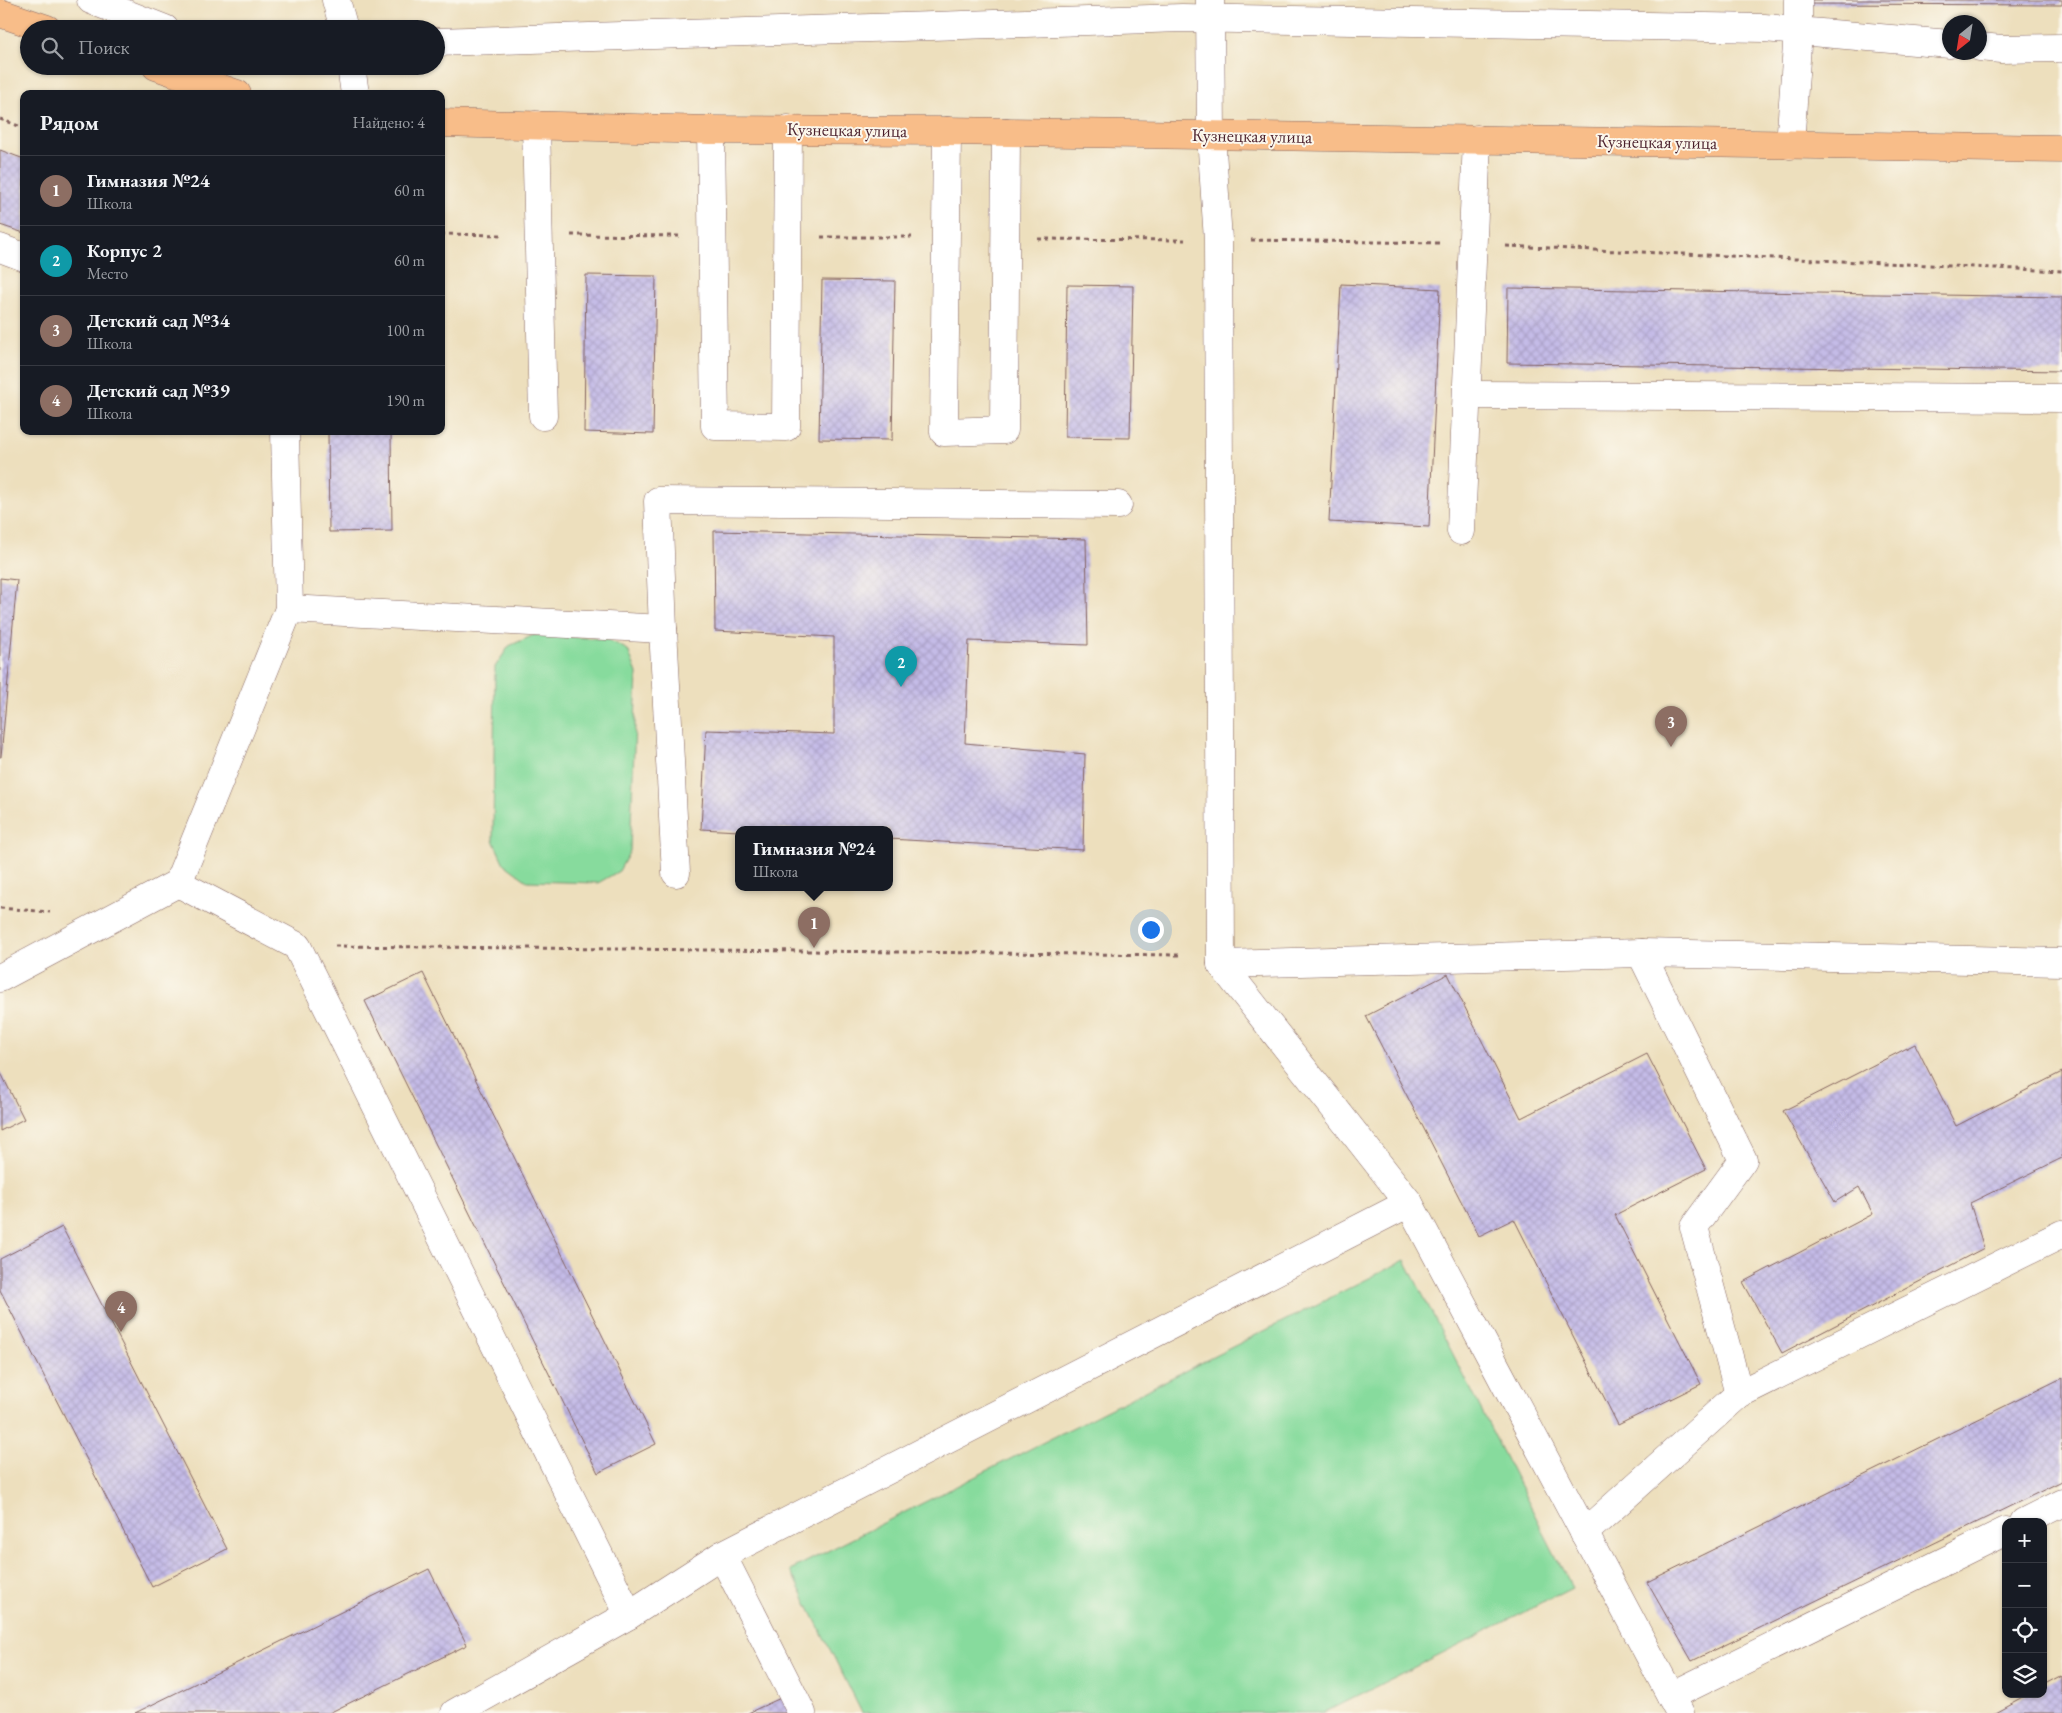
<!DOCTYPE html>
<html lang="ru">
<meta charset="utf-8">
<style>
:root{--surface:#171b24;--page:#242831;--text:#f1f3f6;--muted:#9ea1a6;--line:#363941;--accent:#1a73e8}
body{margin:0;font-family:"EB Garamond",serif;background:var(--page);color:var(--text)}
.controls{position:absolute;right:15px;bottom:15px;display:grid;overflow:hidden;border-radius:10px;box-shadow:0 1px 4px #0004}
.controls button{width:45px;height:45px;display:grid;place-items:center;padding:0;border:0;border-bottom:1px solid var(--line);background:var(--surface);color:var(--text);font:25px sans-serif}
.compass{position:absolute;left:1942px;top:15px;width:45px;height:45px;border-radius:50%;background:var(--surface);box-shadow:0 1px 4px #0004;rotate:210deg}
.you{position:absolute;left:1150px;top:929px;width:18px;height:18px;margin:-12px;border:4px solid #fff;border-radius:50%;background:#1a73e8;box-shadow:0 0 0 8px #1a73e833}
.badge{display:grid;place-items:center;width:32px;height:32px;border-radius:50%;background:var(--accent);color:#fff;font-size:16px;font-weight:700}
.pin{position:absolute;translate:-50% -41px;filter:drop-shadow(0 1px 2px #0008)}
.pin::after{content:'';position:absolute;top:26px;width:18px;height:15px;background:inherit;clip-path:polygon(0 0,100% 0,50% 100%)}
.popup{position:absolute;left:735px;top:826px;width:158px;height:65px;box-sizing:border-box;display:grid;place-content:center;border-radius:10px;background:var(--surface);filter:drop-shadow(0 1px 4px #0005);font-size:16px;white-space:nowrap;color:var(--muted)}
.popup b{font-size:19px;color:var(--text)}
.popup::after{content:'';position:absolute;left:50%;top:100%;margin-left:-10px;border:10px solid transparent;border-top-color:var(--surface)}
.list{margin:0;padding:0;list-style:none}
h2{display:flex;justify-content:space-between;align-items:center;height:65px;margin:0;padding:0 20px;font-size:21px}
h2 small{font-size:16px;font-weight:400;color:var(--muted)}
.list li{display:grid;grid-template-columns:32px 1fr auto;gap:15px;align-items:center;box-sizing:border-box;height:70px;padding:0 20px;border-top:1px solid var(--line)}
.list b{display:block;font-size:19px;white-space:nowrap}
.list p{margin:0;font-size:16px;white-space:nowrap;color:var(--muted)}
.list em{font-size:16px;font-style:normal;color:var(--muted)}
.icon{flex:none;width:28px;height:28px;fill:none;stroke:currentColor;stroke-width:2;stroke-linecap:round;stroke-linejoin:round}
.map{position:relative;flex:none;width:2062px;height:1713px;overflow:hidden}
.search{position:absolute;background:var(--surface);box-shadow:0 1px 4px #0004;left:20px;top:20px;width:425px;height:55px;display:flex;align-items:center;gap:12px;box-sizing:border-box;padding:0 18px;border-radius:28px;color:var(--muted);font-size:19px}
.panel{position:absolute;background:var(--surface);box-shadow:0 1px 4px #0004;left:20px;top:90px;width:425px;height:345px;border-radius:10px}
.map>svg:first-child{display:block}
.pitch{fill:#87db9d;stroke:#687d64}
.building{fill:url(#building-cross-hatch)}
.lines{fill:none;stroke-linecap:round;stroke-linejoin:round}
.minor-casing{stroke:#83625e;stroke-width:29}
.major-casing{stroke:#83625e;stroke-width:29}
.path{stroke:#83625e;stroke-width:3;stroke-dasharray:4 4;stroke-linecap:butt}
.minor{stroke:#fff;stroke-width:28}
.major{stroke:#f8bd89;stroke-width:28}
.labels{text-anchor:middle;stroke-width:4;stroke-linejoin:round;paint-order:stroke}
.street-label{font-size:18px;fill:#4a1f2b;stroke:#fbf7ec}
</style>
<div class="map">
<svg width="2062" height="1713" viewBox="0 0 2062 1713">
<defs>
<pattern id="building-cross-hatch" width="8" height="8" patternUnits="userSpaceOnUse" patternTransform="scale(1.25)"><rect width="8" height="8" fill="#c4bbe7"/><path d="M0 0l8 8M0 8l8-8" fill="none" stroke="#aaa0c6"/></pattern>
</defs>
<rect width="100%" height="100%" fill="#fbf7ec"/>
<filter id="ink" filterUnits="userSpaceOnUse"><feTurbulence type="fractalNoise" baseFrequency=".02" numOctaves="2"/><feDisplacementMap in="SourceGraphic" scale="10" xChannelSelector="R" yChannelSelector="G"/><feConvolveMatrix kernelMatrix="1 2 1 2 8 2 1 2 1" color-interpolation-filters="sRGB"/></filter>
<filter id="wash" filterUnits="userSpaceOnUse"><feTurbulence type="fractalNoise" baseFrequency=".0096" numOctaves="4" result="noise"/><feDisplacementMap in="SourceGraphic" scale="20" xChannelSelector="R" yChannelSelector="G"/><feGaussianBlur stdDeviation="1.12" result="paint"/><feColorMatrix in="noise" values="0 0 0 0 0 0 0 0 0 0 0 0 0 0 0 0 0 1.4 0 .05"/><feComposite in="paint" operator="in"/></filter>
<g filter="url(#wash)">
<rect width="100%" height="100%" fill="#eddfbd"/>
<!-- pitch -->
<g class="pitch">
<path d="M534,635L607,639L628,650L637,673L630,851L619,871L598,883L527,881L504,864L493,840L495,667L509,646Z"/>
<path d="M1405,1260L1572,1588L1323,1713H862L790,1570Z"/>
</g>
<g id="blocks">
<!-- building -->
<g class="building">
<path d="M1809,0H2062V5L1809,4Z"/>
<path d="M0,150L24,159V233L0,225Z"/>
<path d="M586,275L656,276L653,434L584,432Z"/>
<path d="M822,280L895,281L892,440L819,439Z"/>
<path d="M1341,284L1440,289L1429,527L1329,522Z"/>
<path d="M1067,285L1133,286L1130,438L1065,437Z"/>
<path d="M1508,288L2062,297V371L1507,363Z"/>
<path d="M328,431H391L392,531L329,532Z"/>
<path d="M714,531L1086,539L1088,645L969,641L965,743L1085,754L1083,850L889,839V829H739V831L701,829L706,730L834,734V637L715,631Z"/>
<path d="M0,578L17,580L1,757H0Z"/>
<path d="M423,973L656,1444L598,1473L365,1001Z"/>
<path d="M1448,974L1521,1118L1647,1054L1706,1169L1615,1215L1701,1384L1618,1425L1514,1219L1479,1236L1366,1016Z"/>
<path d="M1915,1044L1956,1126L2062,1072V1158L1970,1203L1984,1248L1782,1353L1743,1282L1873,1214L1859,1187L1835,1202L1783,1111Z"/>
<path d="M0,1071L24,1119L0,1131Z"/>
<path d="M62,1227L227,1549L152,1587L0,1290V1259Z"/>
<path d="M2062,1378V1481L1692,1661L1647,1582Z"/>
<path d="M429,1569L467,1645L329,1713H135Z"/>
<path d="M2062,1676V1713H1993L2028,1694H2043V1686Z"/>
<path d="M785,1696L793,1713H748Z"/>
</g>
</g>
</g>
<g filter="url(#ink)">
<use href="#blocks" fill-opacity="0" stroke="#83625e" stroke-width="1"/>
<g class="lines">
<defs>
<g id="minor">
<path d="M91,0L165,29"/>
<path d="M336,0L344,29"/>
<path d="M1210,0L1211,135L1218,240L1221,964L1409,1203L1680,1713"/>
<path d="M436,42L1182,18L1764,28L1950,44"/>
<path d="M1980,47L2001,49L2062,48"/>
<path d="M351,66L355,94"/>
<path d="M536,125L543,416"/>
<path d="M711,130L715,426L786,427L788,129"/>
<path d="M947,131L944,432L1004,430L1006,132"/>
<path d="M1790,145L1798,31V0"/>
<path d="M0,248L24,257"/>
<path d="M1467,395L2062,398"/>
<path d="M1461,531L1477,139"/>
<path d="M289,609L663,629L676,873"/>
<path d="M663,629L658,501L1118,505"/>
<path d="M178,883L297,946L629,1615"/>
<path d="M1641,953L1743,1160L1694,1227L1739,1394"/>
<path d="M1221,964L1641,953L2062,962"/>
<path d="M0,978L178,883L289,609L285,431"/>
<path d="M2024,1522L2062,1503"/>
<path d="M1584,1533L1739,1394L2062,1234"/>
<path d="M722,1555L802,1713"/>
<path d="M1671,1696L2006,1531"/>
<path d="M455,1713L629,1615L722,1555L1409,1203"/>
</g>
<g id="major">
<path d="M0,13L47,29"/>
<path d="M156,66L237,94"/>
<path d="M441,123L711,130L947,131L2062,149"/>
</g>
</defs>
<!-- minor casing -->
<use href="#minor" class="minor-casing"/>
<!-- major casing -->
<use href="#major" class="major-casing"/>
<!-- path -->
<g class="path">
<path d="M0,119L24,128"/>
<path d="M441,234L505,235"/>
<path d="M571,235L680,236"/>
<path d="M821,237H912"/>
<path d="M1038,239L1185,240"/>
<path d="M1251,240L1439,243"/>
<path d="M1506,246L2062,271"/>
<path d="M0,908L50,912"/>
<path d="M335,946L1180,955"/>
</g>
<!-- minor -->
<use href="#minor" class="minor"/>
<!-- major -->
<use href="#major" class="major"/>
</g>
</g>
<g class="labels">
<!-- street labels -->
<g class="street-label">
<text transform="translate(847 130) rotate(1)" y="6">Кузнецкая улица</text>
<text transform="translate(1252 136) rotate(1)" y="6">Кузнецкая улица</text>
<text transform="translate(1657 142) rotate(1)" y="6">Кузнецкая улица</text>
</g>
</g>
</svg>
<div class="controls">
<button>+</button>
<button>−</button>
<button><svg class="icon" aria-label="locate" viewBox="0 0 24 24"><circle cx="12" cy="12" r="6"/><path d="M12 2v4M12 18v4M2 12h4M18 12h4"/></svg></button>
<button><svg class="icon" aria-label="layers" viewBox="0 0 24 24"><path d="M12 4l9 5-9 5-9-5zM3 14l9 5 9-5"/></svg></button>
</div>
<svg class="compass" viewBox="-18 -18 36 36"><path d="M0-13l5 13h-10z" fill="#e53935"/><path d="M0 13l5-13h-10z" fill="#9ea1a6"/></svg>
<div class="you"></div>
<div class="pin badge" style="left:814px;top:948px;background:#8d6e63">1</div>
<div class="popup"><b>Гимназия №24</b>Школа</div>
<div class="pin badge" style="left:901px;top:687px;background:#0f9aa8">2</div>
<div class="pin badge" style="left:1671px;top:747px;background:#8d6e63">3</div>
<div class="pin badge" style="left:121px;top:1332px;background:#8d6e63">4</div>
<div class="search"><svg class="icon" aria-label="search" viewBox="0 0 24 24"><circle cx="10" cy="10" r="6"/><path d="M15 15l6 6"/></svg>Поиск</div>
<section class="panel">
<h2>Рядом<small>Найдено: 4</small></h2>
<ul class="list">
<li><span class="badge" style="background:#8d6e63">1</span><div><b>Гимназия №24</b><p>Школа</p></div><em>60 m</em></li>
<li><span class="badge" style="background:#0f9aa8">2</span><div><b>Корпус 2</b><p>Место</p></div><em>60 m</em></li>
<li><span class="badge" style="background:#8d6e63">3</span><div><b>Детский сад №34</b><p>Школа</p></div><em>100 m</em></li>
<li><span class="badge" style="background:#8d6e63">4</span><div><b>Детский сад №39</b><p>Школа</p></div><em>190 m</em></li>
</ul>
</section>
</div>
